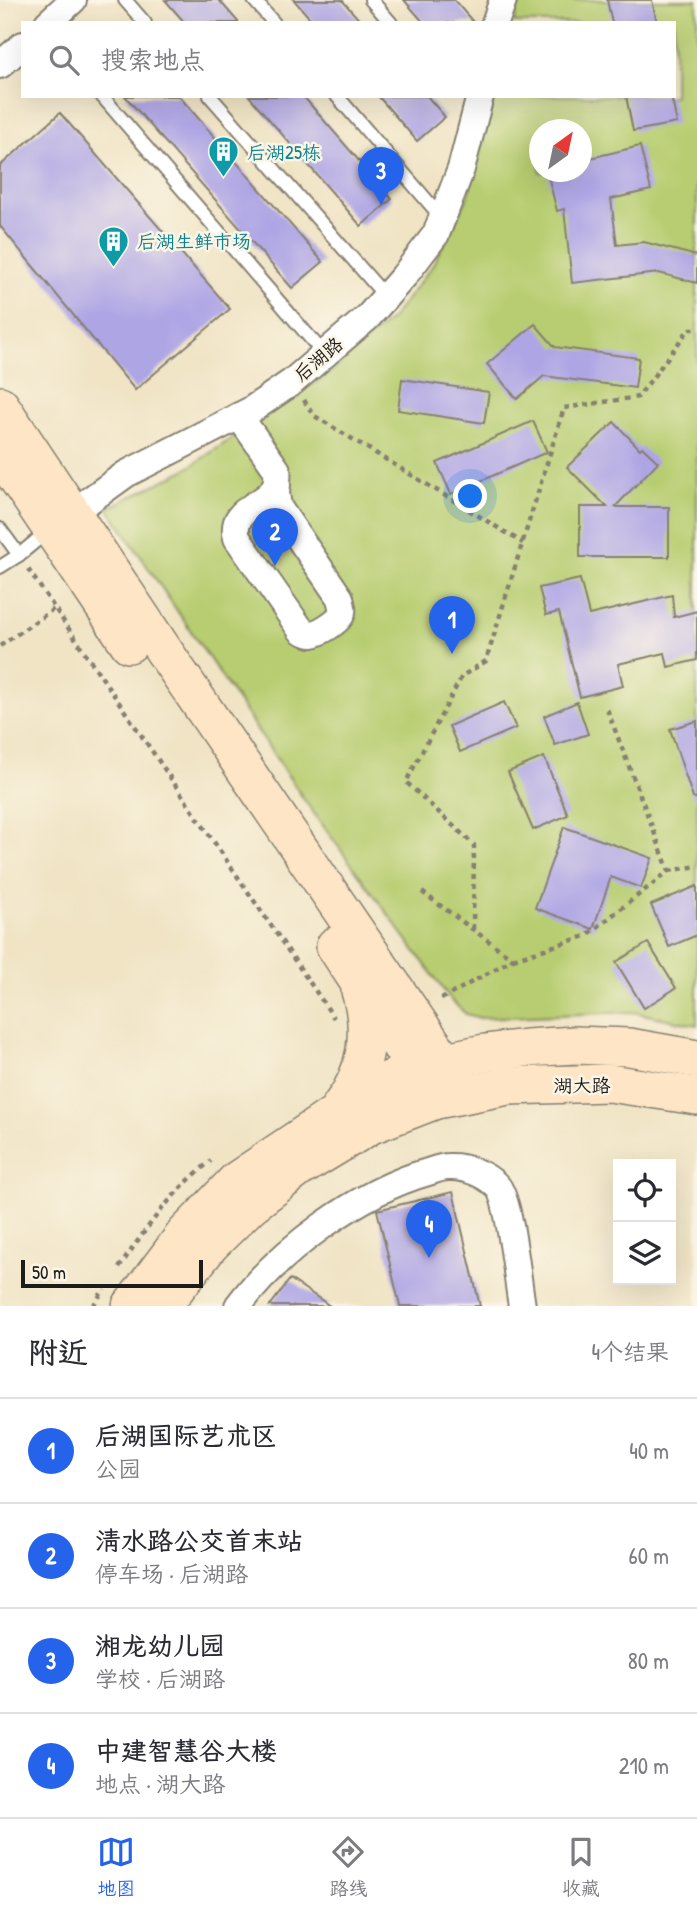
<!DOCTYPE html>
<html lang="zh">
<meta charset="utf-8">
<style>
:root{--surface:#fff;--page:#f2f2f3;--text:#2b2b33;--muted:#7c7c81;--line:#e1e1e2;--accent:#2563eb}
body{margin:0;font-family:"Patrick Hand","LXGW WenKai TC",sans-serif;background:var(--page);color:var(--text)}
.controls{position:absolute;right:21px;bottom:21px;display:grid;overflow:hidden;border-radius:0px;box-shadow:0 7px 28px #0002}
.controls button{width:63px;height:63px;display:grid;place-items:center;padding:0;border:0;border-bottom:2px solid var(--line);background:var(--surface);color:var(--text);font:35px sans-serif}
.compass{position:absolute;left:529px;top:119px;width:63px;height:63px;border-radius:50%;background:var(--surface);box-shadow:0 7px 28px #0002;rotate:33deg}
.scale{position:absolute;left:21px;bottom:18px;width:182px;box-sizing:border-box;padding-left:7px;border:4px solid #1c1c1c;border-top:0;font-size:19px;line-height:24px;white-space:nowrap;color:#1c1c1c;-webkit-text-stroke:5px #fcf5e5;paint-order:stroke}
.you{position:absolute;left:471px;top:497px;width:24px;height:24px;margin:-18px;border:5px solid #fff;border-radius:50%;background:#1a73e8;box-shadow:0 0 0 10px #1a73e833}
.badge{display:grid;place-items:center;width:46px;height:46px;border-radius:50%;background:var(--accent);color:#fff;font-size:23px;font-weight:700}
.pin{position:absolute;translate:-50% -58px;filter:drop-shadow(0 2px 4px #0008)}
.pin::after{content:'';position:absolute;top:37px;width:24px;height:21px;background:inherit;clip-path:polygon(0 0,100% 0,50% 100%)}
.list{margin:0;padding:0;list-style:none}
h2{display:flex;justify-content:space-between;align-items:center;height:91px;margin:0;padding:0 28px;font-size:30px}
h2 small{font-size:23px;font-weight:400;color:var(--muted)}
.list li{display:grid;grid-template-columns:46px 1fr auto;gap:21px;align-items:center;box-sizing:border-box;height:105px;padding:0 28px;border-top:2px solid var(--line)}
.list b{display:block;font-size:26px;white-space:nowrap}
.list p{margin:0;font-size:23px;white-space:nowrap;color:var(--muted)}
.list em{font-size:23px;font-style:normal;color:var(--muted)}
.icon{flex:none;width:38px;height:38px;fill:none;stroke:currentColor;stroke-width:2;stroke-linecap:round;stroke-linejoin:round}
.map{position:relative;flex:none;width:697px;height:1306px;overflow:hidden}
.search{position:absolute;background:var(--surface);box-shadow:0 7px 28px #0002;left:21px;right:21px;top:21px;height:77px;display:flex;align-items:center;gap:18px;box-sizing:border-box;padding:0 24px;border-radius:0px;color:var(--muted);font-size:26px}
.sheet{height:511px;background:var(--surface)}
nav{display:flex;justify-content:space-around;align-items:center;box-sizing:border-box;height:98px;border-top:2px solid var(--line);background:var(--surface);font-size:19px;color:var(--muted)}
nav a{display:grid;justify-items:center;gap:4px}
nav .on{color:var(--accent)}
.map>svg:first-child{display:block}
.green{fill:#b8cd71;stroke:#6a7446;stroke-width:2;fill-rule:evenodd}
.building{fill:#aea5e5}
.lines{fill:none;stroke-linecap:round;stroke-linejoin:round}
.service-casing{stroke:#868070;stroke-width:16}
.minor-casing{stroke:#868070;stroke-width:30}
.secondary-casing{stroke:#868070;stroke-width:40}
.path{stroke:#868070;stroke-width:4.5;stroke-dasharray:5 5;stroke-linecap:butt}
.service{stroke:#fff;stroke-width:12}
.minor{stroke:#fff;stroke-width:26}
.secondary{stroke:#fde5c5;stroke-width:37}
.labels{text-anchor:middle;stroke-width:5;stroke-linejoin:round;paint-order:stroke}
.culture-label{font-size:19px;fill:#0d838f;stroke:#fcf5e5;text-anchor:start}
.street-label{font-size:19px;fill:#1c1c1c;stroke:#fcf5e5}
</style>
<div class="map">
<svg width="697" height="1306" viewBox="0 0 697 1306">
<rect width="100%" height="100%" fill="#fcf5e5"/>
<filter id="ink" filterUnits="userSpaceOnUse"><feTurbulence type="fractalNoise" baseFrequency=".0143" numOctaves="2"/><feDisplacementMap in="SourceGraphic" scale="14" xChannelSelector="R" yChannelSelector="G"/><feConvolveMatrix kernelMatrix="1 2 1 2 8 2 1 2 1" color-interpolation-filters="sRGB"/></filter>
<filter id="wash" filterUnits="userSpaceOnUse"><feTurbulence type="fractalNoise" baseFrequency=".00686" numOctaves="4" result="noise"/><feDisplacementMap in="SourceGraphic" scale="28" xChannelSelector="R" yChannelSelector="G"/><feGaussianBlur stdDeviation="1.57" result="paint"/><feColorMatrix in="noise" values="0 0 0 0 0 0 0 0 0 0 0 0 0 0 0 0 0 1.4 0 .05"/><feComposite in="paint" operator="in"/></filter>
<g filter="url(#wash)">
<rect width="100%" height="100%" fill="#f0e4c5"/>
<!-- green -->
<path class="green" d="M522,0H697V1025L632,1012L480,1018L466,1014L451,1000L305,801L108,508L187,469L276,408L329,374L392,318L432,266L466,201L495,96H674V23H514L518,7ZM540,130H582V172H540Z"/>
<g id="blocks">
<!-- building -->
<g class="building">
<path d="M165,0H219L239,23H185Z"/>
<path d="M294,0H342L362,23H314Z"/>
<path d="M404,0H454L474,23H424Z"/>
<path d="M607,0H652L657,23H612Z"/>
<path d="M125,96H179L323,262L292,288Z"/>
<path d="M249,96H303L392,199L361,226Z"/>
<path d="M378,96H427L445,117L417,141Z"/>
<path d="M626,96H671L677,123L633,131Z"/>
<path d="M60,113L230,309L135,390L0,226V166Z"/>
<path d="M640,146L651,190L611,199L617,245L644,242L697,256V283L659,273L572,283L564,209L557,211L547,172H582V160Z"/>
<path d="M535,324L555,347L639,358L635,388L544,376L517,399L487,364Z"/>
<path d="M402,379L489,392L484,423L398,410Z"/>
<path d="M533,421L547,452L451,494L437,463Z"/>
<path d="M614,422L640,449L642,447L658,462L615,507H669V557H580V507H607L567,467Z"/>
<path d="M580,579L589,615L672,595L674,617L697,611V660L668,667L665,653L618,664L623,686L580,697L559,612L546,615L539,588Z"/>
<path d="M504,702L516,728L460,752L449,726Z"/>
<path d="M577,702L588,734L555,745L544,716Z"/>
<path d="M697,721V798H693L670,729Z"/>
<path d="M544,757L568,815L533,830L508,772Z"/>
<path d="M564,827L652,858L641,888L611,877L593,929L535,908Z"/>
<path d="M697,886V935L669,947L651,905Z"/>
<path d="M648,943L676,988L644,1008L616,962Z"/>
<path d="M453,1192L480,1306H400L377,1210Z"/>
<path d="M290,1279L330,1306H270Z"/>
</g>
</g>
</g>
<g filter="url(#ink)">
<use href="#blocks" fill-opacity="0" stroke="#868070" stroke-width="2"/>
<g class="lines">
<defs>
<g id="service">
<path d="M125,0L145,23"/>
<path d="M254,0L274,23"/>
<path d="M371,0L391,23"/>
<path d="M102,96L324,354"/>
<path d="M210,96L386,297"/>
<path d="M337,96L442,218"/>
<path d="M0,529L19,555"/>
<path d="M0,567L19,555L48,531"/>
</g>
<g id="minor">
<path d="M48,23L73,0"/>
<path d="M495,23L503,0"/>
<path d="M0,65L23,45"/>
<path d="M239,416L277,470C283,509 227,500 237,538L301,630C305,632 308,634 312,634C320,633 337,622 341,615C344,610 341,604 340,598L278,507L276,493L277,485"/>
<path d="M58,523L126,474L251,410L292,382L368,317L404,276L436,234L461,169L480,96"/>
<path d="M238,1306C280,1250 360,1191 428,1172C434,1170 442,1167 448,1167C466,1166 485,1174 497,1186C510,1199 518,1284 522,1306"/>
</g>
<g id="secondary">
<path d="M0,405L164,651L467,1094"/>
<path d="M0,453L129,644"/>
<path d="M335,946L436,1100"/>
<path d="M340,1107C366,1074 373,1032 360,991"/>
<path d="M165,1302L210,1245L251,1205L298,1169L371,1125L436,1100L508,1086L609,1083L697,1096"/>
<path d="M131,1306L185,1234L237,1180L366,1093L389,1080L417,1068L445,1061L485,1053L526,1048L575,1045L629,1047L697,1059"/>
</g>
</defs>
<!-- service casing -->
<use href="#service" class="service-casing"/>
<!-- minor casing -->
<use href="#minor" class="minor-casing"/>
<!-- secondary casing -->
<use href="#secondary" class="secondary-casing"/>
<!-- path -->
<g class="path">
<path d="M304,400L313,415L523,543"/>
<path d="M28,569L334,1018"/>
<path d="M0,646L55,608"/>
<path d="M669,871L697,866"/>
<path d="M422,892L513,959L438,1001"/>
<path d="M473,929L474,845L406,782L462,676L486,661L564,408L638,397L689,329H697"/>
<path d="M513,959L586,936L669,871L607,709"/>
<path d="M119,1268C146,1228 173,1190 211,1161"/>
<path d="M93,1306L104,1289"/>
</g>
<!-- service -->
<use href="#service" class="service"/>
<!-- minor -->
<use href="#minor" class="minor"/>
<!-- secondary -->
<use href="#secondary" class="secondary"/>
</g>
</g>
<!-- icons -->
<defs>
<symbol id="building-pin" viewBox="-11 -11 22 30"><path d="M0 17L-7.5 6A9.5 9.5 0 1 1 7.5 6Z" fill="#0f9aa8" stroke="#fcf5e5"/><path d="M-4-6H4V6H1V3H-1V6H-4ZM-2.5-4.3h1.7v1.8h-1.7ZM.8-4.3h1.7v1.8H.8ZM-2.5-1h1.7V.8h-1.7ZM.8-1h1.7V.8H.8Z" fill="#fff"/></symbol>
</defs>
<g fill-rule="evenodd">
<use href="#building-pin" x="206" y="134" width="35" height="47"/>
<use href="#building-pin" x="96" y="224" width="35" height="47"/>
</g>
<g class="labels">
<!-- culture labels -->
<g class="culture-label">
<text x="247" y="159">后湖25栋</text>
<text x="137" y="248">后湖生鲜市场</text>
</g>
<!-- street labels -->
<g class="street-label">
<text transform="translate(318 359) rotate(-40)" y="7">后湖路</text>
<text x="582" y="1092">湖大路</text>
</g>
</g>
</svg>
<div class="controls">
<button><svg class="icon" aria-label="locate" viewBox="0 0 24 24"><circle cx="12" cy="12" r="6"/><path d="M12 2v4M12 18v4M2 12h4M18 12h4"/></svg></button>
<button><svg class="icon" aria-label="layers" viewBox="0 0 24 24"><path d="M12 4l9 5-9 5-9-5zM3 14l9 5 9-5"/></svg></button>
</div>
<svg class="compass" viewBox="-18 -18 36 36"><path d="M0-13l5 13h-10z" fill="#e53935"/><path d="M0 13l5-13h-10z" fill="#7c7c81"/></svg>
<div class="scale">50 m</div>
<div class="you"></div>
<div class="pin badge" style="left:452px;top:654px">1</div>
<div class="pin badge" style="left:275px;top:566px">2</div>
<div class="pin badge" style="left:381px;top:205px">3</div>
<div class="pin badge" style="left:429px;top:1258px">4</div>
<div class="search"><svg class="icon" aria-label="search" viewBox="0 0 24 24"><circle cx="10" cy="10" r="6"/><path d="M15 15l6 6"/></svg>搜索地点</div>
</div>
<section class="sheet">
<h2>附近<small>4个结果</small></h2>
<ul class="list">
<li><span class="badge">1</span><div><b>后湖国际艺术区</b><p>公园</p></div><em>40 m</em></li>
<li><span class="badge">2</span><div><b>清水路公交首末站</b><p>停车场 · 后湖路</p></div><em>60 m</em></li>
<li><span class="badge">3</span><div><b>湘龙幼儿园</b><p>学校 · 后湖路</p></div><em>80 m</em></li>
<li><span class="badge">4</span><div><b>中建智慧谷大楼</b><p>地点 · 湖大路</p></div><em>210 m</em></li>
</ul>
</section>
<nav>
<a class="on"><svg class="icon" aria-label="map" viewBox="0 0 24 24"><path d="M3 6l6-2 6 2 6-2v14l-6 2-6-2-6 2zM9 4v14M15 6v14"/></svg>地图</a>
<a><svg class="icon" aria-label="directions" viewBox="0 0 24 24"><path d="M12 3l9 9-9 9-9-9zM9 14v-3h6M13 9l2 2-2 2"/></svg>路线</a>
<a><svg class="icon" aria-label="saved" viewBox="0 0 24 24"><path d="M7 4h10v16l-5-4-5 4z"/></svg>收藏</a>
</nav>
